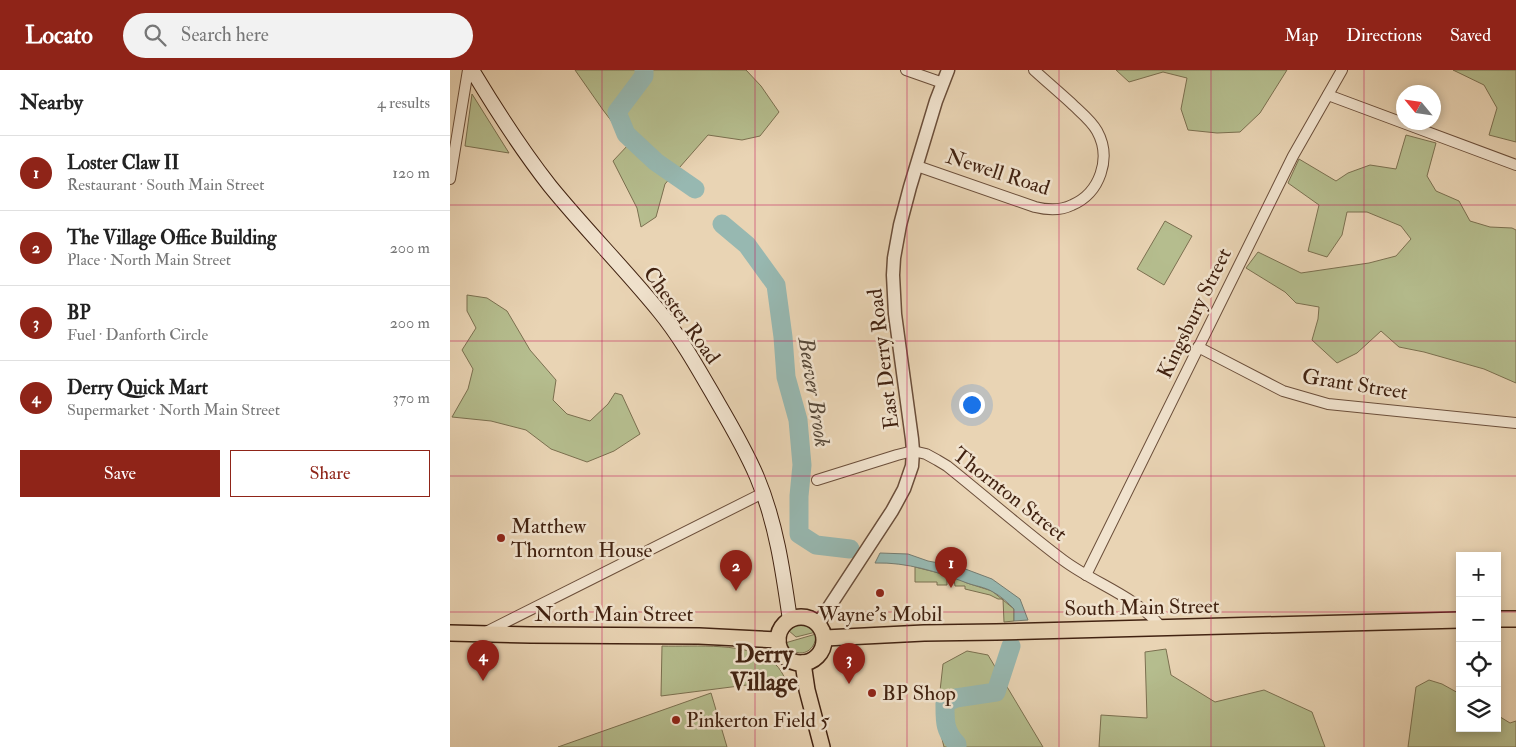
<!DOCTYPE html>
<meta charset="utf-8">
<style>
:root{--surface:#fff;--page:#f2f2f2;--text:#222;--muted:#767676;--line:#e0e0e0;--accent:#8f2418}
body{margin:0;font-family:"IM FELL Double Pica",serif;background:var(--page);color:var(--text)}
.controls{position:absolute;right:15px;bottom:15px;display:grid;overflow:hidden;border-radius:0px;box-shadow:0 2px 8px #0003}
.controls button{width:45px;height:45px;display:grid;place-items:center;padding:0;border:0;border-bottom:1px solid var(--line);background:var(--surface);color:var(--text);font:25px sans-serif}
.compass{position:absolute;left:946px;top:15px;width:45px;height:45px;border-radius:50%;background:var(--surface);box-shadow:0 2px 8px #0003;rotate:299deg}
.you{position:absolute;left:521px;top:334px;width:18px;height:18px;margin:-12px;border:4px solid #fff;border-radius:50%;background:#1a73e8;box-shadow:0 0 0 8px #1a73e833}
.badge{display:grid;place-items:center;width:32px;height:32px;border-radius:50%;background:var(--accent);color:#fff;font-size:16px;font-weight:700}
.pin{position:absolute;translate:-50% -41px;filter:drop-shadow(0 1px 2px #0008)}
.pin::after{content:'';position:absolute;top:26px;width:18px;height:15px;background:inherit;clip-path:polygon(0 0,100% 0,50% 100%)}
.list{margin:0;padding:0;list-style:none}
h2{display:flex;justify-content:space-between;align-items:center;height:65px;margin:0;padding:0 20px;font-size:21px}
h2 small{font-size:16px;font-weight:400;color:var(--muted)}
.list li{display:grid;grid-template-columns:32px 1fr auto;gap:15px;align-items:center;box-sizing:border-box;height:75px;padding:0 20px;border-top:1px solid var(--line)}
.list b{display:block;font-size:19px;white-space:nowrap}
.list p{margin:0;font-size:16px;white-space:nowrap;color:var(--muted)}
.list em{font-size:16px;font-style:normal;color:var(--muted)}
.actions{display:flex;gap:10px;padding:15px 20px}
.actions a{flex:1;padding:11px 0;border:1px solid var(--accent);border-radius:0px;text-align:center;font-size:18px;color:var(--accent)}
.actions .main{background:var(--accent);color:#fff}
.icon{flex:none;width:28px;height:28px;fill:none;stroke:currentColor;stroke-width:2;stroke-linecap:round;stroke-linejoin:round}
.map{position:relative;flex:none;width:1066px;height:677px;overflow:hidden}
header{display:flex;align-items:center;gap:30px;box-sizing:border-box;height:70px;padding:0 25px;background:var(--accent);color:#fff}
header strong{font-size:24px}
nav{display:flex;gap:28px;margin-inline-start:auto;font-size:18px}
.search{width:350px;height:45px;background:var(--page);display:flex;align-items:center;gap:12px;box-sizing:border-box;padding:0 18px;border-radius:28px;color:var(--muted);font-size:19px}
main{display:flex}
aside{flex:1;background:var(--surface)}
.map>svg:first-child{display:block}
.green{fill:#b5bd8e;stroke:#7b7050}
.water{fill:#97b8b1;stroke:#757c71}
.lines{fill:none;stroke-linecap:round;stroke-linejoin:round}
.river{stroke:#97b8b1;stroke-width:19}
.minor-casing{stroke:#6b4e3a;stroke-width:12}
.tertiary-casing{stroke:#6b4e3a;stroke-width:15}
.secondary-casing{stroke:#412211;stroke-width:16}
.primary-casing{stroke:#412211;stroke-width:18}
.minor{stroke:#f1e3ce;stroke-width:10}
.tertiary{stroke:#f1e3ce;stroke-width:12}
.secondary{stroke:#f1e3ce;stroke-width:14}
.primary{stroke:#e9d4b4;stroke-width:15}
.grid{fill:none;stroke:#c2185b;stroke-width:1;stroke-opacity:0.55}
.poi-dot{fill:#8f2418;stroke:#f1e3ce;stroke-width:2}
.labels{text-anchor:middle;stroke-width:5;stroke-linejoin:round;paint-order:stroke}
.street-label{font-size:21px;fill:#412211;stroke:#f1e3ce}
.poi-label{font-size:21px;fill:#412211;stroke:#f1e3ce;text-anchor:start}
.water-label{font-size:22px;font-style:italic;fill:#564839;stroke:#f1e3ce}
.quarter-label{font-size:24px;font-weight:bold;fill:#412211;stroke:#f1e3ce}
</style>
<header>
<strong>Locato</strong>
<div class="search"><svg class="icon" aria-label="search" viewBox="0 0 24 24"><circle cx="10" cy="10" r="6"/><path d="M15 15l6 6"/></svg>Search here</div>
<nav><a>Map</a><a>Directions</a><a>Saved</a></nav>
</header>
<main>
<aside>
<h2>Nearby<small>4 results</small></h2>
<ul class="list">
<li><span class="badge">1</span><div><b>Loster Claw II</b><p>Restaurant · South Main Street</p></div><em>120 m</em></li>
<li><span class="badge">2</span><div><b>The Village Office Building</b><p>Place · North Main Street</p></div><em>200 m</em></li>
<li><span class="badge">3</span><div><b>BP</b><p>Fuel · Danforth Circle</p></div><em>200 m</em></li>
<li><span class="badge">4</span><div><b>Derry Quick Mart</b><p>Supermarket · North Main Street</p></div><em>370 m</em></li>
</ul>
<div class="actions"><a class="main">Save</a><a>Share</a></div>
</aside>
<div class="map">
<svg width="1066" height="677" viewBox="0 0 1066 677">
<rect width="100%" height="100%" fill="#e9d4b4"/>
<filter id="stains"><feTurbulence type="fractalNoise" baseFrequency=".004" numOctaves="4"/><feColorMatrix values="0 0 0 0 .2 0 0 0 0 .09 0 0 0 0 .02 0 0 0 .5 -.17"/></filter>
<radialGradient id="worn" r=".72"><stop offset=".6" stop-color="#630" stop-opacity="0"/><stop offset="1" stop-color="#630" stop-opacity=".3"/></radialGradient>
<!-- green -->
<g class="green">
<path d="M125,0H296L311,16L329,42L310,66L292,70L258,65L215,114L206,147L191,157L187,138L163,91L179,74L153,40Z"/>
<path d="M666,0H837L810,43L790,62L767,63L738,60L731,39L737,8L713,2L679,12Z"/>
<path d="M1003,0H1066V72L1039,65L1047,38L1034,15Z"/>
<path d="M22,24L59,83L15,76Z"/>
<path d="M956,65L986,73L977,106L986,121L1009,131L1020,151L1040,157L1062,158L1066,160V313L1034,299L974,282L949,277L931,261L907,283L887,293L862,270L868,249L869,237L846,233L835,222L796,198L808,182L851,203L919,193L946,186L961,169L951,156L917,142H897L892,165L877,187L858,181L869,135L838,113L849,89L886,111L898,103L920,95L946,99Z"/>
<path d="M715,151L742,166L714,215L687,199Z"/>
<path d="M17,225L37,228L57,241L80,280L106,310L103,330L117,344L140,351L158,334L165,323L172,325L190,364L164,381L137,392L101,379L76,360L41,351L2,347L18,319L23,299L12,280L26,258L17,241Z"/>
<path d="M465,497L505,507L517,513L542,521L564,539V551L554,552L553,529H548L540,525L515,519V516H505L504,509H497V515H487V512H465Z"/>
<path d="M348,554C355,554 362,556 366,562L346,567L338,560Z"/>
<path d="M366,564C366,584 346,590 335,573Z"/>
<path d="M212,576C245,577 299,571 325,594C330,598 333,605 336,610L211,626Z"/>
<path d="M716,579L721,605L765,632L814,620L862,642L875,677H649L651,645L697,648L695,582Z"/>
<path d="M517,581L538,585L593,677H494L487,648L493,594Z"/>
<path d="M979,610L992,614L1010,624V658H1047V645L1060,653L1066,651V677H958L966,617Z"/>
<path d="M261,623L277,677H108Z"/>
</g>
<!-- water -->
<path class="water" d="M430,483L458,484L478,491L510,497L542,509L570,529L578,550L564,551V539C558,533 551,526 543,522C535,517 525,516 517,513C488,502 457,492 425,493Z"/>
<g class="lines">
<!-- river -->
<g class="river">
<path d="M194,0V6L167,42L176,64L206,92L245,119"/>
<path d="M272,154L297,175L326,215L333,267L336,307L348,350L352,395L349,426V464L366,475L400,479"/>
<path d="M507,677V674C494,661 495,650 495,633L506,628L546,622L561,576"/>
</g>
<defs>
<g id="minor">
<path d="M456,0L493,13"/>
<path d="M878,25L1066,95"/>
<path d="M467,96L585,137C597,140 610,141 622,135C650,123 662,88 647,61C641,50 630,42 621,33C609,22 596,11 584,0"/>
<path d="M0,109L18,0"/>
<path d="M748,277L833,321L878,334L1066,353"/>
<path d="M367,410L447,385L463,381L476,384L487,390L497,396C536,427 573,460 613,490C645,514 686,526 712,558"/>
<path d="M636,505L843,86L892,0"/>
<path d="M34,563L313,423"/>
</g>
<path id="tertiary" d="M368,554L442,441L454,419L462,396L463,381L462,369L445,244L443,205L444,188L450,155L460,117L486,31L498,0"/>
<path id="secondary" d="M22,0C46,40 71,79 100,116C135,159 174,198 209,241C232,269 250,302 268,333C282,357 296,381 307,407C326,452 333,501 340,550"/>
<g id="primary">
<circle cx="351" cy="570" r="23"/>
<path d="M1047,549H1066"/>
<path d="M0,563L81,565L249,566L328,570"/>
<path d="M375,568L474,563L546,562L1010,550"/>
<path d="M353,593L357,620L372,677"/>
</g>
</defs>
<!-- minor casing -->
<use href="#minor" class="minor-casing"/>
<!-- tertiary casing -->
<use href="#tertiary" class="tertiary-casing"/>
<!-- secondary casing -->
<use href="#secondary" class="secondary-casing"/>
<!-- primary casing -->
<use href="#primary" class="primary-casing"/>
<!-- minor -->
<use href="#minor" class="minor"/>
<!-- tertiary -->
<use href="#tertiary" class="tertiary"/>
<!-- secondary -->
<use href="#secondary" class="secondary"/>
<!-- primary -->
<use href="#primary" class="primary"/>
</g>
<!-- grid -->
<path class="grid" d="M152,0V677M305,0V677M457,0V677M609,0V677M761,0V677M914,0V677M0,135H1066M0,271H1066M0,406H1066M0,542H1010M1047,542H1066"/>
<!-- markers -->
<g class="poi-dot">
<circle cx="51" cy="468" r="5"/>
<circle cx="430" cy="523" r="5"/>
<circle cx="422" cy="623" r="5"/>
<circle cx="226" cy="650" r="5"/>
</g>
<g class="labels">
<!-- street labels -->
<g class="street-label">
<text transform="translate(548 102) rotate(18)" y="7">Newell Road</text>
<text transform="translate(744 243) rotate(-64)" y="7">Kingsbury Street</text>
<text transform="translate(232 245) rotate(54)" y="7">Chester Road</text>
<text transform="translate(433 289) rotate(-97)" y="7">East Derry Road</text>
<text transform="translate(905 314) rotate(9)" y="7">Grant Street</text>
<text transform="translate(560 424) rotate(38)" y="7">Thornton Street</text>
<text transform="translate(692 537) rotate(-1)" y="7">South Main Street</text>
<text x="164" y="551">North Main Street</text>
</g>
<!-- poi labels -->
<g class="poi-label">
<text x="61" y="463">Matthew<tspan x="61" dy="24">Thornton House</tspan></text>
<text x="430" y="551" text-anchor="middle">Wayne's Mobil</text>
<text x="432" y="630">BP Shop</text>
<text x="236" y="657">Pinkerton Field 5</text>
</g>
<!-- water labels -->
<g class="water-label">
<text transform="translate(365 322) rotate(81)" y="8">Beaver Brook</text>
</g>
<!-- quarter labels -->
<g class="quarter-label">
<text x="314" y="592">Derry<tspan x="314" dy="28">Village</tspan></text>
</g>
</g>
<rect width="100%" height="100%" filter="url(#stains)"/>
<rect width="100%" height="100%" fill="url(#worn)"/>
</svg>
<div class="controls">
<button>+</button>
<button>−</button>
<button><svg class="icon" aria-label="locate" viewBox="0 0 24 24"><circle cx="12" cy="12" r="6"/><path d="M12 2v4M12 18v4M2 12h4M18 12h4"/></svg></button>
<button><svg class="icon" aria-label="layers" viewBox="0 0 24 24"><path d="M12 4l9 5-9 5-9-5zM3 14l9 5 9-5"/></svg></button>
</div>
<svg class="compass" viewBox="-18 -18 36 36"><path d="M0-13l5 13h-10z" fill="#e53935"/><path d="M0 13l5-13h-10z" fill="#767676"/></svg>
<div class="you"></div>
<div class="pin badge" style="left:501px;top:518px">1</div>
<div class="pin badge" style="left:286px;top:521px">2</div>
<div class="pin badge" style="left:399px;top:614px">3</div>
<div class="pin badge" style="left:33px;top:611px">4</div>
</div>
</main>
